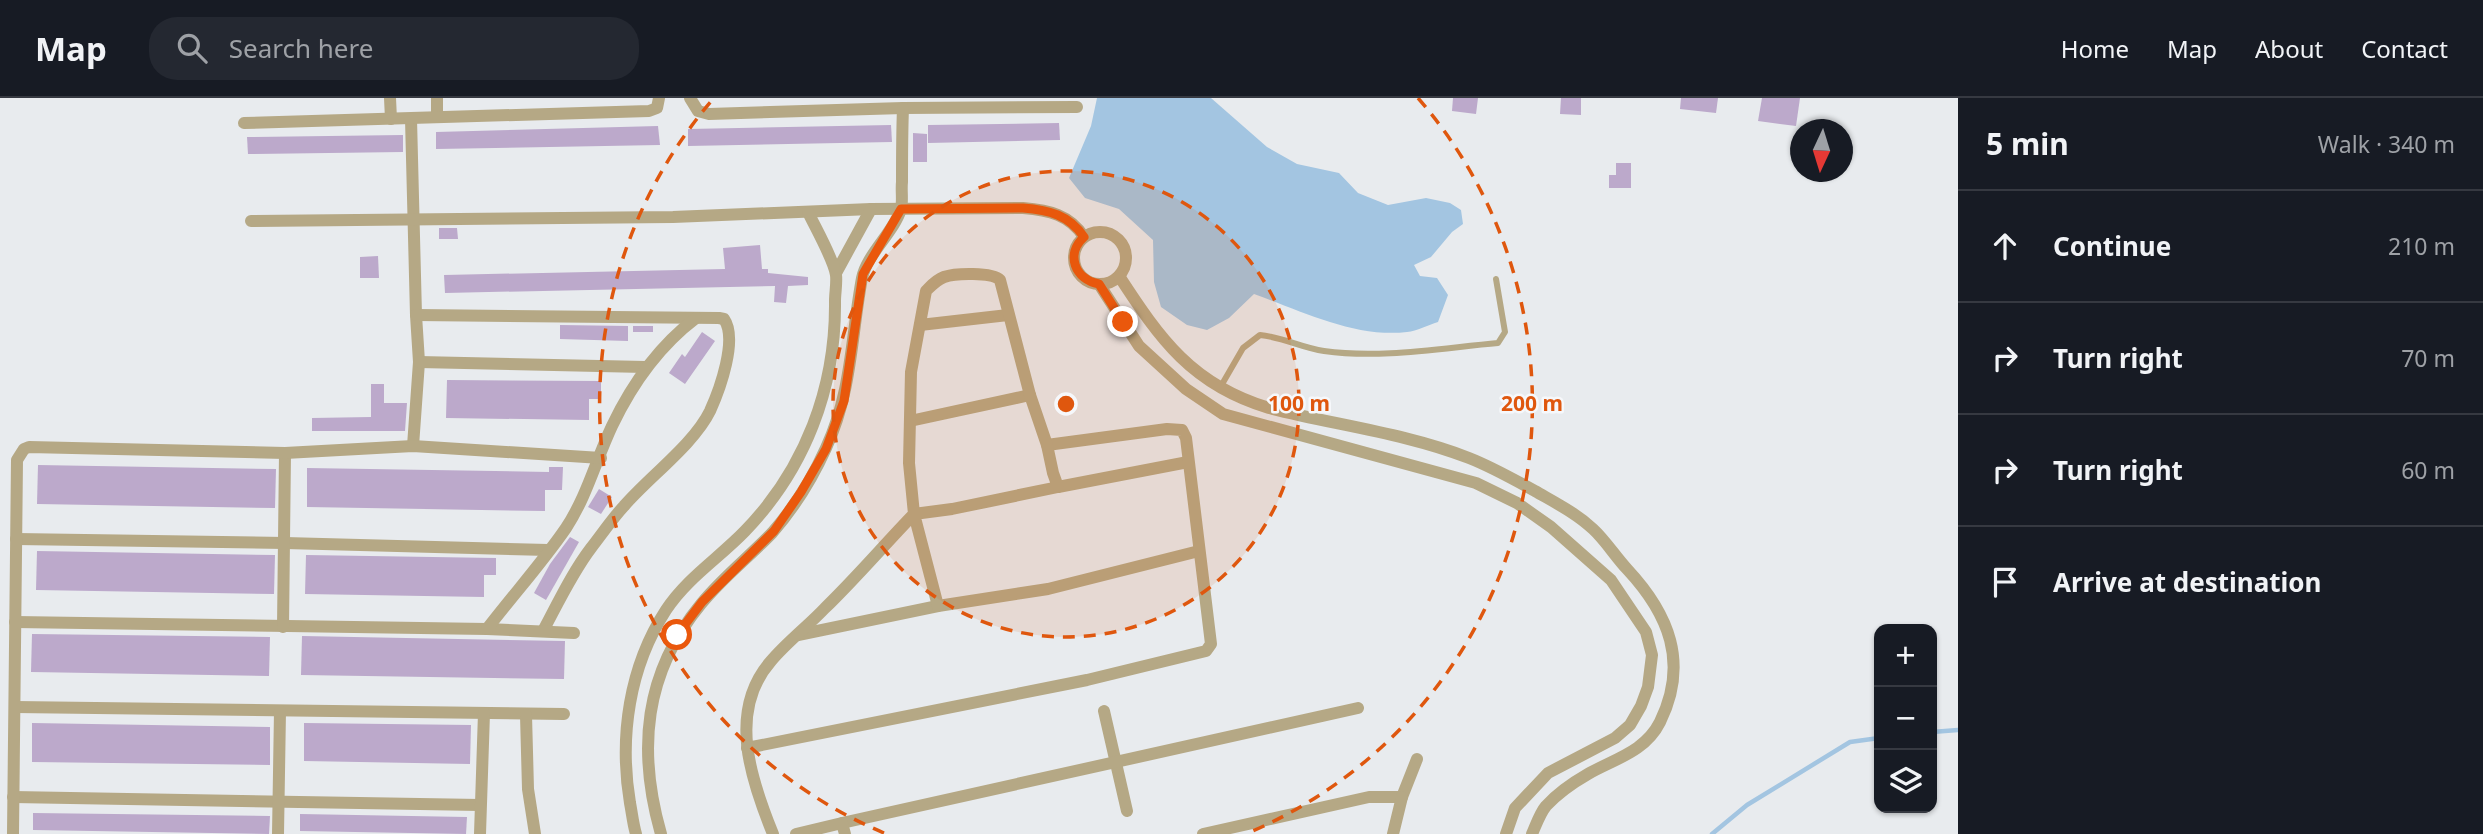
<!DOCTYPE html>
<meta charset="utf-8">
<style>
:root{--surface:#171b24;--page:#242831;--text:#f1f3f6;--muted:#9ea1a6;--line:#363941}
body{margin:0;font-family:"Noto Sans",sans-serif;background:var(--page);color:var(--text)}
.controls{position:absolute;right:21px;bottom:21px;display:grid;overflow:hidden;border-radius:14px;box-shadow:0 2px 5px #0004}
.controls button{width:63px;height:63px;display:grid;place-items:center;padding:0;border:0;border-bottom:2px solid var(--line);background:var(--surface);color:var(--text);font:35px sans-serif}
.compass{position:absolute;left:1790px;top:21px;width:63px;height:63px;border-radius:50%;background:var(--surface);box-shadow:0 2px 5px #0004;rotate:184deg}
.stop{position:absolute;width:21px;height:21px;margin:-16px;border:5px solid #ea580c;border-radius:50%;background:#fff}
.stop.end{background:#ea580c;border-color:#fff;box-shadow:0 2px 7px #0008}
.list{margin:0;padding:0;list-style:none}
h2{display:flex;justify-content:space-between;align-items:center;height:91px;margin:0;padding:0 28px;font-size:30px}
h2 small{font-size:23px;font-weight:400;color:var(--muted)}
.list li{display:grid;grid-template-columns:46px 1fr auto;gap:21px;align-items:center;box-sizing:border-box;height:112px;padding:0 28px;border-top:2px solid var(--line)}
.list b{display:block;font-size:26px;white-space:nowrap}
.list em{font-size:23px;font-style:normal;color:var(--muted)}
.icon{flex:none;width:38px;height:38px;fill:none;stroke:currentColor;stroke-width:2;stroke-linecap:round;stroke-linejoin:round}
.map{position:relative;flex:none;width:1958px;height:736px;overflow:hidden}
header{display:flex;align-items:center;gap:42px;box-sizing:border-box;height:98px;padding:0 35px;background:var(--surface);border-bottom:2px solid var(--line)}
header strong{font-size:33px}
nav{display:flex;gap:38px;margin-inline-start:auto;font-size:24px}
.search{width:490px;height:63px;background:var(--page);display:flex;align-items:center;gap:18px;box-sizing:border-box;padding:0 24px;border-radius:28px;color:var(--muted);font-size:26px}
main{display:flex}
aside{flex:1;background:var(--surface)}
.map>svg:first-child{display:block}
.water{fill:#a3c5e1}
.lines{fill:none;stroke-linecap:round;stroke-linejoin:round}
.stream{stroke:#a3c5e1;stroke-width:4.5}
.building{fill:#bca9cb}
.lane{stroke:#b5a885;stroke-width:6}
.street{stroke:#b5a885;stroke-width:12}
.route{stroke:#ea580c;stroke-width:9}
.ring{fill:none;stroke:#df570e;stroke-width:3.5;stroke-dasharray:12 9}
.centre{fill:#df570e;stroke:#f6f8fb;stroke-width:3.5}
.ring-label{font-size:21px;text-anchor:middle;font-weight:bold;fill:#df570e;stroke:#f6f8fb;stroke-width:5;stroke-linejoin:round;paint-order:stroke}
</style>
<header>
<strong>Map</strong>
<div class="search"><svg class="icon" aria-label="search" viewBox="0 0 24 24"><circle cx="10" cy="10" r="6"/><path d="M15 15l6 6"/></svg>Search here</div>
<nav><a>Home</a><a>Map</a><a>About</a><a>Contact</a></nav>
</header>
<main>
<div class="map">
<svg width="1958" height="736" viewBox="0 0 1958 736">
<rect width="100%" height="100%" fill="#e8ebee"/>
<!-- water -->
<path class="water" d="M1097,0H1211L1267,49L1297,66L1339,75L1358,95L1388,107L1426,100L1450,105L1461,112L1463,126L1452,134L1431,159L1414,167L1420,178L1437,180L1448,197L1438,224C1428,227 1417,233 1407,234C1355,240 1302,213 1254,196L1229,220L1207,232L1187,227L1161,209L1154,184L1153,142L1119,111L1085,100L1069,80L1091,28Z"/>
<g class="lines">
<!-- stream -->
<g class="stream">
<path d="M1932,634L1958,632"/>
<path d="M1712,736L1747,707L1850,644L1879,640"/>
</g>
</g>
<!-- building -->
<g class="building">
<path d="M1453,0H1478L1476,16L1452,13Z"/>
<path d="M1561,0H1581V17L1560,16Z"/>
<path d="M1681,0H1718L1716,15L1680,11Z"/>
<path d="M1762,0H1800L1796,28L1758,23Z"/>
<path d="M1059,25L1060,42L928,45V27Z"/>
<path d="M891,27L892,44L688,48V31Z"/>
<path d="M658,28L660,47L436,51V34Z"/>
<path d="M913,35L927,36V64H913Z"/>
<path d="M403,37V54L248,56L247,39Z"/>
<path d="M1616,65H1631V90H1609V77H1616Z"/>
<path d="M439,130H457L458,141H439Z"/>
<path d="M760,147L762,171H768V175L808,179V187L788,188L786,205L774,204L775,188L445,195L444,177L725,171L723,150Z"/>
<path d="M378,158L379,180H360V159Z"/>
<path d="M560,227L628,228V243L560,241Z"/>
<rect x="633" y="228" width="20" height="6"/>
<path d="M702,234L715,243L685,286L669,275L682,256L685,259Z"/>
<path d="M447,282L601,283V301H589V322L446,320Z"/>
<path d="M371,286H384V305H407L405,333H312V320L371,319Z"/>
<path d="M38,367L276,371L275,410L37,406Z"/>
<path d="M549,369H563L562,392H545V413L307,409V370L549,374Z"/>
<path d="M599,391L612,399L601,416L588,409Z"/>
<path d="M570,439L579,444L546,502L534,495L550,466Z"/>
<path d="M37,453L275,457L274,496L36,492Z"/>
<path d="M306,457L496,460V477H484V499L305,496Z"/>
<path d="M32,536L270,539L269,578L31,574Z"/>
<path d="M302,538L565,543L564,581L301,577Z"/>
<path d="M32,625L270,629V667L32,664Z"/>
<path d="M304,625L471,627L470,666L304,663Z"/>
<path d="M33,715L270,718L269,736L33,732Z"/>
<path d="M300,716L467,719L466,736L300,733Z"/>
</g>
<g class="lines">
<!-- lane -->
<path class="lane" d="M1221,288L1243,250L1260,237C1282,239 1302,250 1324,253C1381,261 1441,250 1498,245L1505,234L1496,181"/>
<!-- street -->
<g class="street">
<path d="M390,0L391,21"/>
<path d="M437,0V19"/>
<path d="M690,0L698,13L709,16L903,10L1077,9"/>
<path d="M411,21L416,217L419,264L413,348"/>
<path d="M244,25L649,13L657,10L659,0"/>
<path d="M251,123L673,119L871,111L1023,110C1049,112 1070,117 1084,139"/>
<circle cx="1100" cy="160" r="26"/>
<path d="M836,175L871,111"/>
<path d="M1119,178C1160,241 1192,287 1269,310C1335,327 1405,335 1469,360C1492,369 1513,381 1535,393C1554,404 1576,415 1593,431C1605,442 1615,458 1627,471C1669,516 1689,565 1660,624C1645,654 1614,661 1588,676C1574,684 1557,696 1546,708C1540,715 1536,727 1532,736"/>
<path d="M1099,186L1139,248L1186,291L1223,316L1476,385L1517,405L1551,429L1611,482L1646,534L1652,557L1648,589L1641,608L1630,627L1615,640L1548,675L1515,710L1506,736"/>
<path d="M416,217L719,220L724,221C738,241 720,291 710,313C694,346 649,379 624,408C612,421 602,436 591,450C572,475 558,505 543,533"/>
<path d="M920,227L1008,217"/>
<path d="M419,264L645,269"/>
<path d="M910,323L1030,297"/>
<path d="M1058,389L1188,364"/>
<path d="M16,441L285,445L548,452"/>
<path d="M15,524L487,531L574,535"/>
<path d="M283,529L285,355"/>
<path d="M487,531C513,497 542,465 566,430C587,398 596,362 612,328C632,286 659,248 696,220"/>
<path d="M798,537L938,508L1048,491L1199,453"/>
<path d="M15,609L564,616"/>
<path d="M1104,613L1127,713"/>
<path d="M526,617L528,691L535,736"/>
<path d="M747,650L1087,582L1206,553L1211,546L1186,340L1182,332L1167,331L1047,347"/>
<path d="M13,699L480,707"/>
<path d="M842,725L1358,610"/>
<path d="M13,736L17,362L24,351L29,349L285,355L413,348L601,360"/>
<path d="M278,736L280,613"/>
<path d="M480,736L484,615"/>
<path d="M636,736C633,726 632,715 630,705C619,639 629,569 666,512C687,480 719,460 745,433C805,371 836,290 835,203C835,195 837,185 836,177C834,162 815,129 808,114"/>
<path d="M661,736C637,652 644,575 701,506C722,480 749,459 772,435C793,411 813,379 826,350C852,294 851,239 862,180C867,156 894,134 901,111C903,103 901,92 902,84C902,60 902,35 903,10"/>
<path d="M773,736C751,682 727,613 771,563C787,544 808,528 825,510C856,480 884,447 914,416L952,411L1058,389L1053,375L1047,347L1030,297L1000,182C992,174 955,175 944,179C936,182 932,187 926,193L911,274L909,365L914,416L938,508"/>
<path d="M796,736L842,725L845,736"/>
<path d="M1203,736L1369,699H1402L1417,661"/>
<path d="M1393,736L1402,699"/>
</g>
</g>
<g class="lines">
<!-- route -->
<path class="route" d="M677,537L702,504L774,433L801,394L826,351L844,303L863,176L901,111L1023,110C1049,112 1069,117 1084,139C1065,156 1075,182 1099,186L1123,224"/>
</g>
<!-- distance rings -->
<circle cx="1066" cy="306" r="233" fill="#df570e" fill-opacity=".12"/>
<g class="ring">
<circle cx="1066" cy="306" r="233"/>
<path d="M884 735A466 466 0 0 1 714 0M1418 0A466 466 0 0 1 1248 735"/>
</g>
<circle cx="1066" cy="306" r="10" class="centre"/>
<g class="ring-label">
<text x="1299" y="313">100 m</text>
<text x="1532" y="313">200 m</text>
</g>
</svg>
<div class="controls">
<button>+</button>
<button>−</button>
<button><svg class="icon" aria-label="layers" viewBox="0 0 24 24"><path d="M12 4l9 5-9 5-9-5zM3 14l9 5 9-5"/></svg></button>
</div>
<svg class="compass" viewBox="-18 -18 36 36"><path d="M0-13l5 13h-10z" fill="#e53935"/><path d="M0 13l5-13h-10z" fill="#9ea1a6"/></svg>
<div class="stop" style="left:677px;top:537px"></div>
<div class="stop end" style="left:1123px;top:224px"></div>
</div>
<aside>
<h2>5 min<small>Walk · 340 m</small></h2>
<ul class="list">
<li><svg class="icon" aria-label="ahead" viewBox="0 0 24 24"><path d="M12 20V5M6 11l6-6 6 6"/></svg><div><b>Continue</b></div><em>210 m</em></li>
<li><svg class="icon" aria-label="right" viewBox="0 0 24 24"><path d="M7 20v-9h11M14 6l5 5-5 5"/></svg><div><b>Turn right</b></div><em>70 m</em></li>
<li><svg class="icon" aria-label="right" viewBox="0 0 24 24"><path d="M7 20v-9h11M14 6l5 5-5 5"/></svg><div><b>Turn right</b></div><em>60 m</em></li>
<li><svg class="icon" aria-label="arrive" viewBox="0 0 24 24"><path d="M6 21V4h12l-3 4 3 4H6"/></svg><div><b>Arrive at destination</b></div></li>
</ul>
</aside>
</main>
